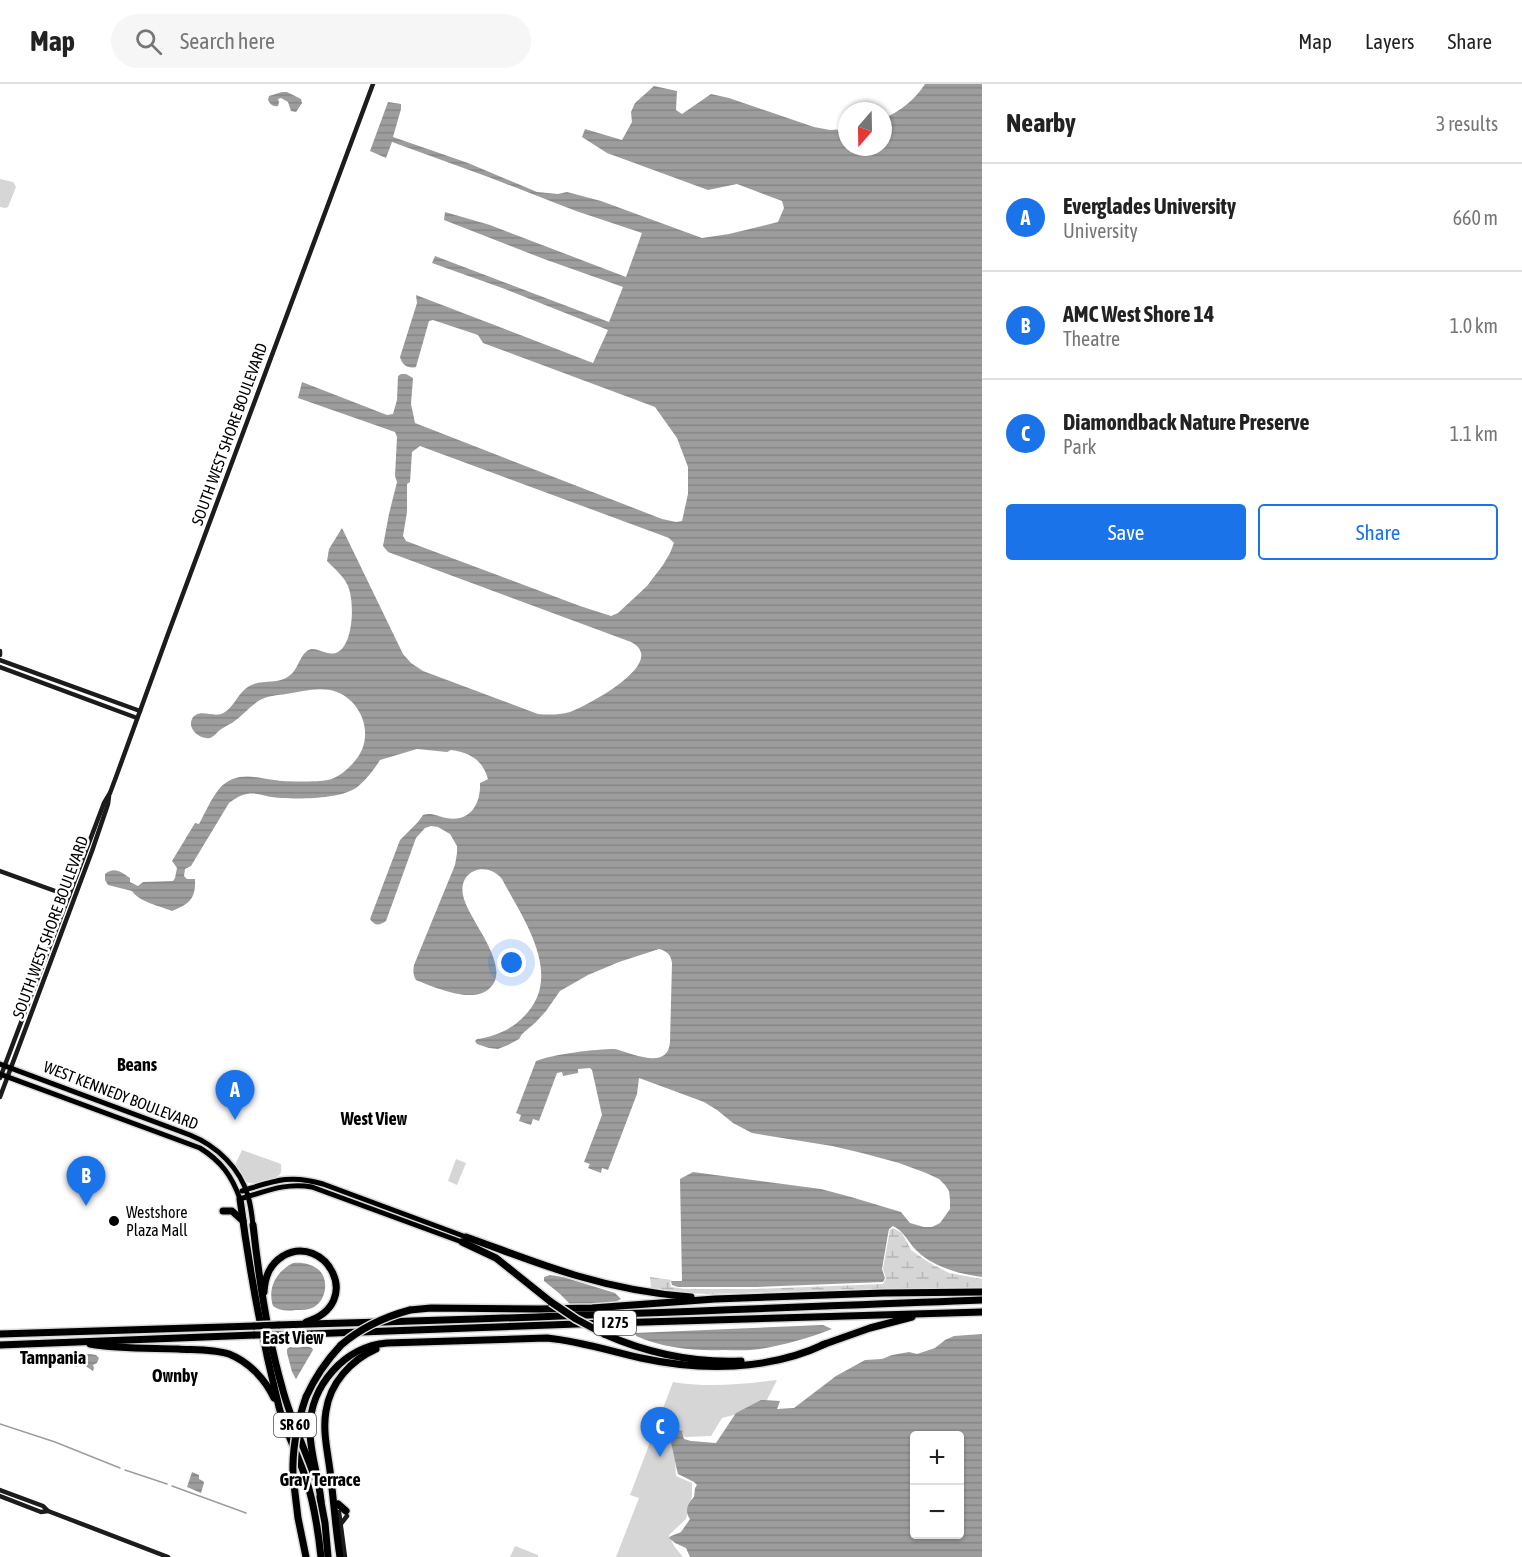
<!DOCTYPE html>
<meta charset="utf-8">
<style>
:root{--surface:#fff;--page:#f6f6f6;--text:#222;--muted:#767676;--line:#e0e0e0;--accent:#1a73e8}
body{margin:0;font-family:"Asap Condensed",sans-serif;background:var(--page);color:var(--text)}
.controls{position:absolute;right:18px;bottom:18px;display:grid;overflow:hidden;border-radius:6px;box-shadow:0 2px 4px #0004}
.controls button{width:54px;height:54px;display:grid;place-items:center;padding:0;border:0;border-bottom:2px solid var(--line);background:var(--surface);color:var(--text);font:30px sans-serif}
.compass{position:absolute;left:838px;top:18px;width:54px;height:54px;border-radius:50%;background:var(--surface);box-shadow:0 2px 4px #0004;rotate:200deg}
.you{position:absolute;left:512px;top:879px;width:21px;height:21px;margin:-15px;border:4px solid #fff;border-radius:50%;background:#1a73e8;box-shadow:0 0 0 9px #1a73e833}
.badge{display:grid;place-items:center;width:39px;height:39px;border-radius:50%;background:var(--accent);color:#fff;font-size:20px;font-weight:700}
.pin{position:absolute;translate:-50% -50px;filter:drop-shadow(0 2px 3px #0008)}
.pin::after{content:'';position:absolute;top:32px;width:21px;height:18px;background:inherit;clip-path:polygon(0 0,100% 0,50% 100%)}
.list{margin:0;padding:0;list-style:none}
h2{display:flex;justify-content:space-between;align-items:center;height:78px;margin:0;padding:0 24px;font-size:26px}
h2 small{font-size:20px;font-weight:400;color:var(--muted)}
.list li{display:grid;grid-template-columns:39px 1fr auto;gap:18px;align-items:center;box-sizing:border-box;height:108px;padding:0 24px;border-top:2px solid var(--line)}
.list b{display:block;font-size:22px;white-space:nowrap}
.list p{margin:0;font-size:20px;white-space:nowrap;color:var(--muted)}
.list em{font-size:20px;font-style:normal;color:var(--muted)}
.actions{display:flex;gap:12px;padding:18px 24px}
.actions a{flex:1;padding:14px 0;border:2px solid var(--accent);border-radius:6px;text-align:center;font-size:21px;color:var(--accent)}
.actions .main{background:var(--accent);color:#fff}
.icon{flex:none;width:33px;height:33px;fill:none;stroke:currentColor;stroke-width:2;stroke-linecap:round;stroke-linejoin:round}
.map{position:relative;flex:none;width:982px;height:1473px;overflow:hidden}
header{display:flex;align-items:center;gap:36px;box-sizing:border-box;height:84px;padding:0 30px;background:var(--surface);border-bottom:2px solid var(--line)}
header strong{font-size:28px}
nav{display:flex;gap:33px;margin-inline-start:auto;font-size:21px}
.search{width:420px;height:54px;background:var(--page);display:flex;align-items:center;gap:15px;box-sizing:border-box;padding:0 21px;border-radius:33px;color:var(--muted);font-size:22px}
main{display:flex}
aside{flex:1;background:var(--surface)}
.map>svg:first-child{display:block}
.green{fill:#d6d6d6}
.wetland{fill:url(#wetland-marsh)}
.water{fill:url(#water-rules);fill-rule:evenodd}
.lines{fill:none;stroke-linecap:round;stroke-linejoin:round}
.stream{stroke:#9d9d9d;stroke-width:1.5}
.primary-casing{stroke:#dbdbdb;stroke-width:8}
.highway-casing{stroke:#dbdbdb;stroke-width:10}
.secondary{stroke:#1c1c1c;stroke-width:4.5}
.primary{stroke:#000;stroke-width:5}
.highway{stroke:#000;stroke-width:7}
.highway-bridge-casing{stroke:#dbdbdb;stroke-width:10;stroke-linecap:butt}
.highway-bridge{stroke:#000;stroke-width:7}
.poi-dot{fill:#000;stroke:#fff;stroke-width:2}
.labels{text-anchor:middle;stroke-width:5;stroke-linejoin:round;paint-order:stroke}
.shield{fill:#fff;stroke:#4c4c4c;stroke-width:1.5}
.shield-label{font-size:15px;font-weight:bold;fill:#000}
.street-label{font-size:16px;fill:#000;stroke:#fff}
.poi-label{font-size:16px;fill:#000;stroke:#fff;text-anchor:start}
.neighbourhood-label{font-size:18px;font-weight:bold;fill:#000;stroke:#fff}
</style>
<header>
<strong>Map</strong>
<div class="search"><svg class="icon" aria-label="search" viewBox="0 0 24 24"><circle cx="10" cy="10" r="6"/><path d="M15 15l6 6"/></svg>Search here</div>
<nav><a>Map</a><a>Layers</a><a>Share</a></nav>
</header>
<main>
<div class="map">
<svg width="982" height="1473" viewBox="0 0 982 1473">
<defs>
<pattern id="wetland-marsh" width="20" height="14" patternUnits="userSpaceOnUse" patternTransform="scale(1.5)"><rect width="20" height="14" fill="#d6d6d6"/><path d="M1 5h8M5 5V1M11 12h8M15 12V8" fill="none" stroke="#b6b6b6"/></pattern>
<pattern id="water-rules" width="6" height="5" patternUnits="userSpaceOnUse" patternTransform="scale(1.5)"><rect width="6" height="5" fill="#9d9d9d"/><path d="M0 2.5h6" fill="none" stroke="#858585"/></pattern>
</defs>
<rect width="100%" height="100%" fill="#fff"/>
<!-- green -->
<g class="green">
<path d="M0,95L13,98L16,103L8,123L5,124L0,123Z"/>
<path d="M242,1066L281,1080C281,1084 282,1087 280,1090C276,1096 252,1102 247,1098C242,1094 239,1086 235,1081Z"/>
<path d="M456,1075L466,1079L457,1101L448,1097Z"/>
<path d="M777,1296L765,1320L757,1325L722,1334L711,1352L686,1353L673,1347L676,1392L692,1399V1412L686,1435L669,1451L674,1462L683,1473H616L639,1414L630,1411L673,1298C708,1304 743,1300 777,1296Z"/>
<path d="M515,1462L538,1471V1473H510Z"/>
</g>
<!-- wetland -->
<path class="wetland" d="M893,1144L902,1149L911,1166L928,1178L949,1189L982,1195V1205H864L707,1210L687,1209L651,1204L650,1193L672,1196L670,1197L671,1203L685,1205H755L883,1200L886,1194L883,1185L889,1151L890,1146Z"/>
<!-- water -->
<g class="water">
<path d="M925,0H982V1193C959,1190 933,1183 916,1166C908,1158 904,1147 893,1142L889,1145L888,1150L882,1185L885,1194L883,1198L756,1203H678L672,1201L671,1197H682L680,1095L693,1088L821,1105L851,1113L901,1128L910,1139L924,1143H932L940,1139L950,1125V1116L949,1107L945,1101L939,1095L926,1089L899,1079L862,1069L832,1062L752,1049L733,1039L717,1026L704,1018L639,994L637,1010L608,1086L602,1084L601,1089L588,1084L590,1080L584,1078L602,1031L592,986L590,984L578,985V989L563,992L562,988L557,989L539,1037L533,1035L531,1041L519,1037L521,1031L516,1029L536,977C554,970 595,965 615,965C632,969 668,987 670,958L672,879C671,871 667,867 659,865L619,878L588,891L560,907L546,927L536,938L522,950L519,955L508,961L498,965L489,964L477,960L475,957L477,955C492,953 508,947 519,937C568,896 524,837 502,795C486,776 458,787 463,811C467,835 513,882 490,904C473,921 434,903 416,896C413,891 413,887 414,881L455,781L457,769V762L450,750L438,743L431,742L425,744L416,754L386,837C379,842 375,842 370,835L400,756L418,738L423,731C432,728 437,732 446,734C470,739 481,720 480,699L488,695C482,675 470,669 451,666L447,668L417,665L380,676C374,686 365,697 356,704C339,715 302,715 282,714C259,713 251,702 229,719L191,782L185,785L184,792L187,795H195C196,814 190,820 172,827C160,822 139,818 132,807L108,801L105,796V790C114,782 122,788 130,794V798L138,802L143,798L173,797L175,794L177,784L172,777L195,739L199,740C205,729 211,715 219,705C235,687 254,693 274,696C286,698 317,698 328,696C338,694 348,685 354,678C364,667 367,654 364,640C362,631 357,623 351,617C332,599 309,606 286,610C278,611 267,612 260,616C250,622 242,632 232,639C228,641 224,643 220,646C216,649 215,652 210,654C200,656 187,645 192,635C198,624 212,633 221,630C235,625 237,606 254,600C265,596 279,600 289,592C298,586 299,573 307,567C316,560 326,574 338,568C354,559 355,515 347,500C344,493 333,483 327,477L329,465L342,444L403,570L411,579L423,587L538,630C549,631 559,631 570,628C587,622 670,578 631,558L388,468L383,462L389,430L397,398L395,392L397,353L395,348L298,314L302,298L387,331L393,330L397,316L398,292L401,290H406L413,294L411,320L415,339L662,435L676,438L682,437L688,410V383L677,354L655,323L483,259L478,251L433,236L429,237L416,283C408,285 402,281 400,273L417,219L416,211L593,279L608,246L505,205L432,179L435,172L609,238L623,203L544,175L444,136L445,128L490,141L626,193L642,149L576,127L491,94L392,58L386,74L370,67L388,18L401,20V25L393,53L468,79L537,108L558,110L567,108L601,117L702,154L729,150L778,138L784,124L782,117L737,100L708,106L607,69L582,53L585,45L622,56L632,38L631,28L635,19L654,2L677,7L676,26L682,30L711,10L729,14L814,43L830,46L847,45V63H883V35C900,27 915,16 925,0ZM420,362L669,454L674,459L670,469L663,481L647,502L618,529L611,532L580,522L406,457L403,452L407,428V400L410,398L412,368Z"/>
<path d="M282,8H287L301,15L302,19L296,28L291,27L288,18L281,14L278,15L279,18L278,22C273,23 270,20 268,16L269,12Z"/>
<path d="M293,1179C302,1178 313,1180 320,1187C329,1197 326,1216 314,1223C309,1226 302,1226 296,1226C287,1227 280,1227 273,1222C267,1203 277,1187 293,1179Z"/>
<path d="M550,1191L563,1193L615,1209L621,1215L611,1220H570L560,1210L544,1197V1193Z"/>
<path d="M823,1241L832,1245C809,1254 785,1261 760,1265C748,1267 735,1266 723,1266C693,1267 664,1264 636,1252L635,1249Z"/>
<path d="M982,1250V1473H690L686,1464L675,1459L669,1454L671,1452L681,1448L690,1435C684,1427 688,1419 694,1413L695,1404L697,1401L694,1398L678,1390C675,1380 674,1369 671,1359L677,1346L683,1347L682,1348L684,1355L691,1357L716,1359L736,1329L761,1316L780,1317L777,1325L794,1324L836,1292L865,1276L882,1275L892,1271L909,1268L917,1270L935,1264L945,1256L954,1252ZM914,1352H960V1450H914Z"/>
<path d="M290,1263C298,1265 305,1261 312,1264L313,1266L296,1295L292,1288L287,1269V1265Z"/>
<path d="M90,1270L96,1271L99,1274L97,1279L93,1281L94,1284L93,1287L84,1281H79L77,1283L60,1277L59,1275L55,1277L53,1275L58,1273Z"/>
<path d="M192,1388L199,1391V1395L203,1397L204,1399L201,1409L187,1403Z"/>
</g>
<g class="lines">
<!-- stream -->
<g class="stream">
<path d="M0,1340L55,1358L120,1384"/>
<path d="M125,1386L167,1400"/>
<path d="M172,1402L246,1429"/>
</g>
<defs>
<g id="primary">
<path d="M0,980L190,1051C217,1062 240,1084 248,1112C251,1122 252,1132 253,1141"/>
<path d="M0,990L200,1064C221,1077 232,1092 240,1115C264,1108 286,1098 312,1103L462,1158"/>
<path d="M242,1107C274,1097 289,1090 323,1100L466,1153"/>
</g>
<g id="highway">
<path d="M240,1115C249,1184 262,1255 279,1323C285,1346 297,1369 305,1392C314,1418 318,1445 321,1473"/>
<path d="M223,1127H232L243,1137"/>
<path d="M253,1141C259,1195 267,1251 282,1303C290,1334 304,1363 315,1394"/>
<path d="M466,1153C503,1166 540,1181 578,1192C615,1203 653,1210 691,1213"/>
<path d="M462,1158L496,1174L551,1218"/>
<path d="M264,1208C265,1193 269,1181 283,1172C325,1148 366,1219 306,1238"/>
<path d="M410,1226L431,1224L539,1225L592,1224L715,1215L884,1209L982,1208"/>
<path d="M278,1241C513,1235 747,1225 982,1216"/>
<path d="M0,1250L255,1242"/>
<path d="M604,1250C647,1269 693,1279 741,1277"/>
<path d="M280,1251L577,1240L982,1228"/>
<path d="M90,1260C119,1265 148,1264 178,1265C194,1266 213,1265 229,1270C249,1278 265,1295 274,1314"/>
<path d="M0,1261L255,1251"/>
<path d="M822,1261L870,1244L912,1233"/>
<path d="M306,1313C315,1293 326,1277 341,1261"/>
<path d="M293,1392L298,1434L306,1473"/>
<path d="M320,1413L325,1439L328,1473"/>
<path d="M321,1417C319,1393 309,1367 310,1344C310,1302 345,1262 387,1259L547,1254C579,1257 610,1267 641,1274C701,1287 768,1287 825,1260"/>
<path d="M338,1420L346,1427"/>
<path d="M340,1473C336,1447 334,1421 331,1395C329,1373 322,1349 326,1327C330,1299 351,1276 376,1265"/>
</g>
</defs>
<!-- primary casing -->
<use href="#primary" class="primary-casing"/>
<!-- highway casing -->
<use href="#highway" class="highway-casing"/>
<!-- secondary -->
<g class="secondary">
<path d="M0,567V571"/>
<path d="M0,576L140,627"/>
<path d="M0,583L137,634"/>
<path d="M0,787L69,812"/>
<path d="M0,994L104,719L110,709L116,693L168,550L373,0"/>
<path d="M0,1013L92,767L108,720L109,712"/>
<path d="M0,1406L43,1422L48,1427L168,1473"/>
<path d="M0,1412L41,1428L48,1427"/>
<path d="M339,1428L345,1473"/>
<path d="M340,1441L347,1432"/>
</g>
<!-- primary -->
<use href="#primary" class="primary"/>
<!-- highway -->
<use href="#highway" class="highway"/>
<defs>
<g id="highway-bridge">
<path d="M551,1218L576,1235L604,1250"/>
<path d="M255,1242L278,1241"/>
<path d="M255,1251H280"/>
<path d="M341,1261C362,1243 384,1233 410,1226"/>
<path d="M293,1392C292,1365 297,1339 306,1313"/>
</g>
</defs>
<!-- highway-bridge casing -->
<use href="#highway-bridge" class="highway-bridge-casing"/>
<!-- highway-bridge -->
<use href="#highway-bridge" class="highway-bridge"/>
</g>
<!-- markers -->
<circle class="poi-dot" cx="114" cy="1137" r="6"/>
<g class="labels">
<!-- shield labels -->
<g class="shield">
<rect x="594" y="1227" width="42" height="24" rx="4.5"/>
<rect x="274" y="1329" width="42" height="24" rx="4.5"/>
</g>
<g class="shield-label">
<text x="615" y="1244">I 275</text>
<text x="295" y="1346">SR 60</text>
</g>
<!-- street labels -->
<g class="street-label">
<text transform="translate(229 350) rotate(-70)" y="6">SOUTH WEST SHORE BOULEVARD</text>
<text transform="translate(50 843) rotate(-70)" y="6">SOUTH WEST SHORE BOULEVARD</text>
<text transform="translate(121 1011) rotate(21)" y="6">WEST KENNEDY BOULEVARD</text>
</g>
<!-- poi labels -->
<g class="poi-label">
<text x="126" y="1134">Westshore<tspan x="126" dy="18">Plaza Mall</tspan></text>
</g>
<!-- neighbourhood labels -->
<g class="neighbourhood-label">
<text x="137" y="987">Beans</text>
<text x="374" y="1041">West View</text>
<text x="293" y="1260">East View</text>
<text x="53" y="1280">Tampania</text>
<text x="175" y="1298">Ownby</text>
<text x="320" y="1402">Gray Terrace</text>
</g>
</g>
</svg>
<div class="controls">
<button>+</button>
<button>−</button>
</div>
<svg class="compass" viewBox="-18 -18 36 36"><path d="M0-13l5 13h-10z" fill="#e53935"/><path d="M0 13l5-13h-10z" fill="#767676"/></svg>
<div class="you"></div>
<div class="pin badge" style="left:235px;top:1036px">A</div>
<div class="pin badge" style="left:86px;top:1122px">B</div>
<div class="pin badge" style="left:660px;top:1373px">C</div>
</div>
<aside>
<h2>Nearby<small>3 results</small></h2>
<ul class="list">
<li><span class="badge">A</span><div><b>Everglades University</b><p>University</p></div><em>660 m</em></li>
<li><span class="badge">B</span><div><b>AMC West Shore 14</b><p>Theatre</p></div><em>1.0 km</em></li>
<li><span class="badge">C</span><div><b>Diamondback Nature Preserve</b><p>Park</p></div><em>1.1 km</em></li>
</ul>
<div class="actions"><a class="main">Save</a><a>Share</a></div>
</aside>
</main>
